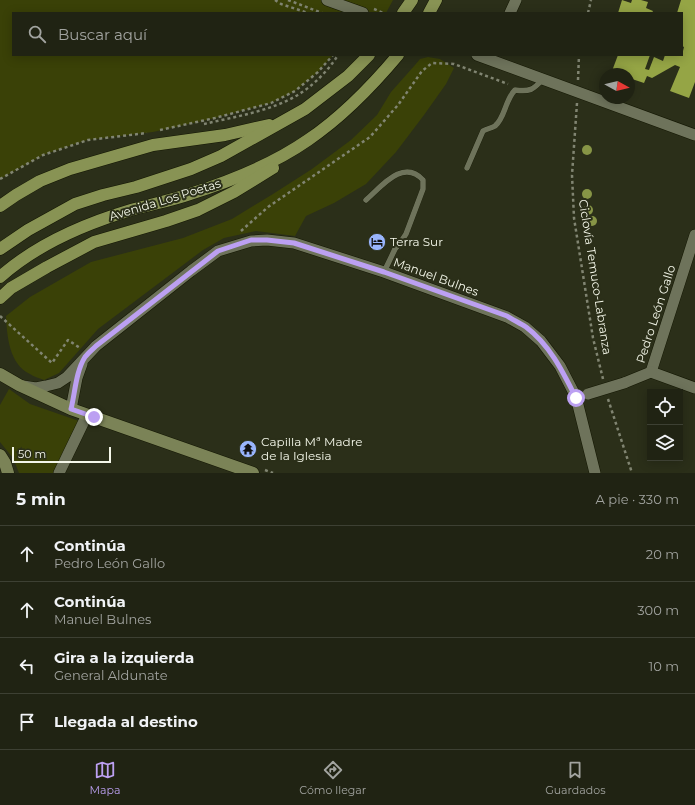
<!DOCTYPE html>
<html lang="es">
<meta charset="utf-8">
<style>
:root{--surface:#202313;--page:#2d2f21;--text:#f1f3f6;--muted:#a2a4a0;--line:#3d4033;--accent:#bca0f2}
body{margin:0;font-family:Montserrat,sans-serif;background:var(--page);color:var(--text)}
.controls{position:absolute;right:12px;bottom:12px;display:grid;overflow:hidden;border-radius:0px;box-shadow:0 2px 10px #0003}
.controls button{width:36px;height:36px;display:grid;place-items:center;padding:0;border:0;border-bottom:1px solid var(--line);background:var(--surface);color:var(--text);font:20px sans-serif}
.compass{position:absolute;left:599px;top:68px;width:36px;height:36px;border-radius:50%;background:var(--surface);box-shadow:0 2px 10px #0003;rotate:98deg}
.scale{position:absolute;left:12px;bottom:10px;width:99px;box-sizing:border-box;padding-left:4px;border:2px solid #f4f7e9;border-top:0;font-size:11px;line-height:14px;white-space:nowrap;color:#f4f7e9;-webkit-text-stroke:3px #2b2f19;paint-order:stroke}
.stop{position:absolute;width:12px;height:12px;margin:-9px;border:3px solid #bca0f2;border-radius:50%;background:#fff}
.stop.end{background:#bca0f2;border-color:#fff;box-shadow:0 1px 4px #0008}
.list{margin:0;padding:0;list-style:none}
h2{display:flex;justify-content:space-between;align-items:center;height:52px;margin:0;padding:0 16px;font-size:17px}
h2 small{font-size:13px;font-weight:400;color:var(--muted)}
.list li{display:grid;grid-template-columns:26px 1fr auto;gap:12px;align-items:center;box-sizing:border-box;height:56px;padding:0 16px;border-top:1px solid var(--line)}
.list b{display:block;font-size:15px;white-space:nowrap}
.list p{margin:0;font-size:13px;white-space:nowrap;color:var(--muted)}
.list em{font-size:13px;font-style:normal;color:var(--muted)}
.icon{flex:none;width:22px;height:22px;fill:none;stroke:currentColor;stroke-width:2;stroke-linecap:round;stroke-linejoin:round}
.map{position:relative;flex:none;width:695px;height:473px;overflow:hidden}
.search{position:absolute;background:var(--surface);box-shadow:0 2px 10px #0003;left:12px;right:12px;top:12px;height:44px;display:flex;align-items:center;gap:10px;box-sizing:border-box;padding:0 14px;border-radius:0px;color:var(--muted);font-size:15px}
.sheet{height:276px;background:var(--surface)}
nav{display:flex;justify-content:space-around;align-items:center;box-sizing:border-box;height:56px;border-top:1px solid var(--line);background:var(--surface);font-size:11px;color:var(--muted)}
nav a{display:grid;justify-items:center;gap:2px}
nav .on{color:var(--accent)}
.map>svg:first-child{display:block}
.green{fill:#3a4107}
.building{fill:#95a545}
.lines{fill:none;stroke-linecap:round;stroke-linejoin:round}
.lane-casing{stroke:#141703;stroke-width:6}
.street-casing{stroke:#141703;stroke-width:12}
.secondary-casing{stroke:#141703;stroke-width:13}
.primary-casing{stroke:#141703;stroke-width:13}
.path{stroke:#818572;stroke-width:2.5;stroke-dasharray:3 3;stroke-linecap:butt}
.lane{stroke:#6e735b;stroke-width:5.5}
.street{stroke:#6e735b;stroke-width:11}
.secondary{stroke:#7b8357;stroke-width:12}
.primary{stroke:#889354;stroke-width:12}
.street-bridge-casing{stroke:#141703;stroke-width:12;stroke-linecap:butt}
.street-bridge{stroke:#6e735b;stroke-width:11}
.tree{fill:#879546}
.route{stroke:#bca0f2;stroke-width:5}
.labels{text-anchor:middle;stroke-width:4;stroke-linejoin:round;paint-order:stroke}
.street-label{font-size:12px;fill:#f4f7e9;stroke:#2b2f19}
.poi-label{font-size:12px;fill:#f4f7e9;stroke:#2b2f19;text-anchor:start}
</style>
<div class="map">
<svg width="695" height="473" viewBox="0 0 695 473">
<rect width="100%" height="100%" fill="#2b2f19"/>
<!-- green -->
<g class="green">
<path d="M0,0H393L386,13H13V55H333L318,72L295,91L271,103L215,118L153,132L87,140L43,155L0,179Z"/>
<path d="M428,57L440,59L454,68L446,84L424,115L396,152L366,184L334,203L306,216L295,236L256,231L224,238L203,250L98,329L59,373L44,380C40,378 34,377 30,374C9,364 7,336 6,316L30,297L91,262L183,238L232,219L273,194L312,169L351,140L377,115L391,92L415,65L420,59Z"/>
<path d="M9,389L30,404L79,421L53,473H19L13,458L0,442V405Z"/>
</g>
<!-- building -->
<g class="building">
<path d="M622,0L631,3L632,0H641L648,2L646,8L653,11L652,13H618Z"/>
<path d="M681,0H695V82L689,98L670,91L680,67L675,65L652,78L647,76L644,83L629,78V74H620L612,71L618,55H650L645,69L649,70L654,57L663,61L665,55H682L684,47L682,46V13H677Z"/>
</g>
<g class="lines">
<defs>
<g id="lane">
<path d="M467,168L483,131C486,129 492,128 495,126C505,118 505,100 515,90C530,92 533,90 543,79"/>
<path d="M366,200C381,187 403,158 423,180V189L406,234L400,243L395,249L384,272"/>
</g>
<g id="street">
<path d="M327,0L363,13"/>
<path d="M510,13L516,0"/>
<path d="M477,55L695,135"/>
<path d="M651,372L695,235"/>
<path d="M651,372L695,388"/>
<path d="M624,383L651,372"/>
<path d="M23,386L36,388L46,386L58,383L67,377L96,346L191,271L218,251L251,241L267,240L294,243L384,272L507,317L525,327L541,341L560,366L576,397L595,473"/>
<path d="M71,409L77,378L82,364"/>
<path d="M59,473L87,415"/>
</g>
<g id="secondary">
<path d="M0,374L19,385L71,409L253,473"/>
<path d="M0,455L5,463L8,473"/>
</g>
<g id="primary">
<path d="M403,13L412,0"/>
<path d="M429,13L436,0"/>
<path d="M0,206L16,195L40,181L70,169L153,145L225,135L269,125"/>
<path d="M0,249L28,230L75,204L103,195L136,187L191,169L221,156L305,109L348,76L369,55"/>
<path d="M0,277C37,244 84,224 131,210C151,204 170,201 190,194C228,182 275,163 308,140C342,117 372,86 398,55"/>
<path d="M0,298L11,288L47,267L94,242L166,221L198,210L234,192L273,168"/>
</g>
</defs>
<!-- lane casing -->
<use href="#lane" class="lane-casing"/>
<!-- street casing -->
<use href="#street" class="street-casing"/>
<!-- secondary casing -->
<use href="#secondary" class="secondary-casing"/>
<!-- primary casing -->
<use href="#primary" class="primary-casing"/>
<!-- path -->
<g class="path">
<path d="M275,0L281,4L308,13"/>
<path d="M288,0L322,13"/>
<path d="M374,9L383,13"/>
<path d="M588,13L591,0"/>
<path d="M578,80L579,55"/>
<path d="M577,103L572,175L574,218L593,338L603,379"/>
<path d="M204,124C234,117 270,111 296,96C313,86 328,71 338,55"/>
<path d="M160,130L215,118L271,103L295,91L318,72L333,55"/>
<path d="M0,179L43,155L88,140L147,133"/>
<path d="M241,231L268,207L370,137L398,105L422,71L432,63L454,64L508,84"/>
<path d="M0,316L52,363L68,340L80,348"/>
<path d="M608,399L632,473"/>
<path d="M265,470L273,473"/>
</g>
<!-- lane -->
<use href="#lane" class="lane"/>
<!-- street -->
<use href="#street" class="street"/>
<!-- secondary -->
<use href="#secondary" class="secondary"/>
<!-- primary -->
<use href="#primary" class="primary"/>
<defs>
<path id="street-bridge" d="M588,394L624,383"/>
</defs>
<!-- street-bridge casing -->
<use href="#street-bridge" class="street-bridge-casing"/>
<!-- street-bridge -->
<use href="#street-bridge" class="street-bridge"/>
</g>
<!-- trees -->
<g class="tree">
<circle cx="587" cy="150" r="5"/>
<circle cx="587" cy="194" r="5"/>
<circle cx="588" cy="210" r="5"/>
<circle cx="592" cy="221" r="5"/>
</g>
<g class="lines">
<!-- route -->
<path class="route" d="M94,417L71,409C75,393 76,371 85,357C88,353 93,349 96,346L218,251L251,240H267L294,243L384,272L507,316C513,320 520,323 526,327C550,345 563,372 576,398"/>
</g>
<!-- icons -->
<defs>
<symbol id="hotel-disc" viewBox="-11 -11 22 22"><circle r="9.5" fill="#99b5fd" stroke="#2b2f19"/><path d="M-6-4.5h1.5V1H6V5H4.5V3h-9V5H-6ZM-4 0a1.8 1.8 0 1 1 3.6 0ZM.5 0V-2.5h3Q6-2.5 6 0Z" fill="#111"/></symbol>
<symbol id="temple-disc" viewBox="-11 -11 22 22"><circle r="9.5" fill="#99b5fd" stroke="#2b2f19"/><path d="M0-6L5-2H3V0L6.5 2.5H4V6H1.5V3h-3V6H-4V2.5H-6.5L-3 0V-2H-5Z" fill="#111"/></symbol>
</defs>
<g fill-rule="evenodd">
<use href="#hotel-disc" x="367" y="232" width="20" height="20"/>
<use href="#temple-disc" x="238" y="439" width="20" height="20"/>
</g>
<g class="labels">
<!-- street labels -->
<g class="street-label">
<text transform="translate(165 200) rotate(-17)" y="4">Avenida Los Poetas</text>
<text transform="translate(436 277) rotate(20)" y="4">Manuel Bulnes</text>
<text transform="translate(595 277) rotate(81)" y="4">Ciclovía Temuco-Labranza</text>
<text transform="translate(656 314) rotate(-72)" y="4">Pedro León Gallo</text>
</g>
<!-- poi labels -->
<g class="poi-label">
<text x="390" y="246">Terra Sur</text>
<text x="261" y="446">Capilla Mª Madre<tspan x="261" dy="14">de la Iglesia</tspan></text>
</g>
</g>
</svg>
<div class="controls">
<button><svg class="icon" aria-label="locate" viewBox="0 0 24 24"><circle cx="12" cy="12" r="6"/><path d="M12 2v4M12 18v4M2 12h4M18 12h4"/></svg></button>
<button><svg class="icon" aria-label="layers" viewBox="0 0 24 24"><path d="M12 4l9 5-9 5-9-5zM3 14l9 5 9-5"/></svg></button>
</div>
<svg class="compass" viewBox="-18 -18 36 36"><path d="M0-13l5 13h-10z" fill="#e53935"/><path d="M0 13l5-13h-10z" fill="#a2a4a0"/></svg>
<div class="scale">50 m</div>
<div class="stop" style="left:576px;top:398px"></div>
<div class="stop end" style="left:94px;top:417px"></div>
<div class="search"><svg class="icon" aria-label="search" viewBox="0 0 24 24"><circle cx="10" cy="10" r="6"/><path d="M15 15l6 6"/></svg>Buscar aquí</div>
</div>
<section class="sheet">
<h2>5 min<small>A pie · 330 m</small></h2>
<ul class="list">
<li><svg class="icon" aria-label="ahead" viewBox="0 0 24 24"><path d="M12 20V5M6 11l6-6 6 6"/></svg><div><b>Continúa</b><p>Pedro León Gallo</p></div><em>20 m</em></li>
<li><svg class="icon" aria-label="ahead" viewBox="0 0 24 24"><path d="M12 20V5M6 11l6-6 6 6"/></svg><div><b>Continúa</b><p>Manuel Bulnes</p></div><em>300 m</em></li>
<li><svg class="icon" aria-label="left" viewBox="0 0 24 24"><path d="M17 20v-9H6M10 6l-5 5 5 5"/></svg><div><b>Gira a la izquierda</b><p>General Aldunate</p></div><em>10 m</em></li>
<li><svg class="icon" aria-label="arrive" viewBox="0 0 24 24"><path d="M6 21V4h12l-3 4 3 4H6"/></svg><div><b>Llegada al destino</b></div></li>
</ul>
</section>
<nav>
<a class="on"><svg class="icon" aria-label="map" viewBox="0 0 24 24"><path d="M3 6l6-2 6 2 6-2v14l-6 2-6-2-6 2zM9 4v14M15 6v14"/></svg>Mapa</a>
<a><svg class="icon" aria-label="directions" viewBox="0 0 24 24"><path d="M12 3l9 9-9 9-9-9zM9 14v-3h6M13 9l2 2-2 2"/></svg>Cómo llegar</a>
<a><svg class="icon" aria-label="saved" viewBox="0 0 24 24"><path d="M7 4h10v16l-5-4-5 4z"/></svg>Guardados</a>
</nav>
